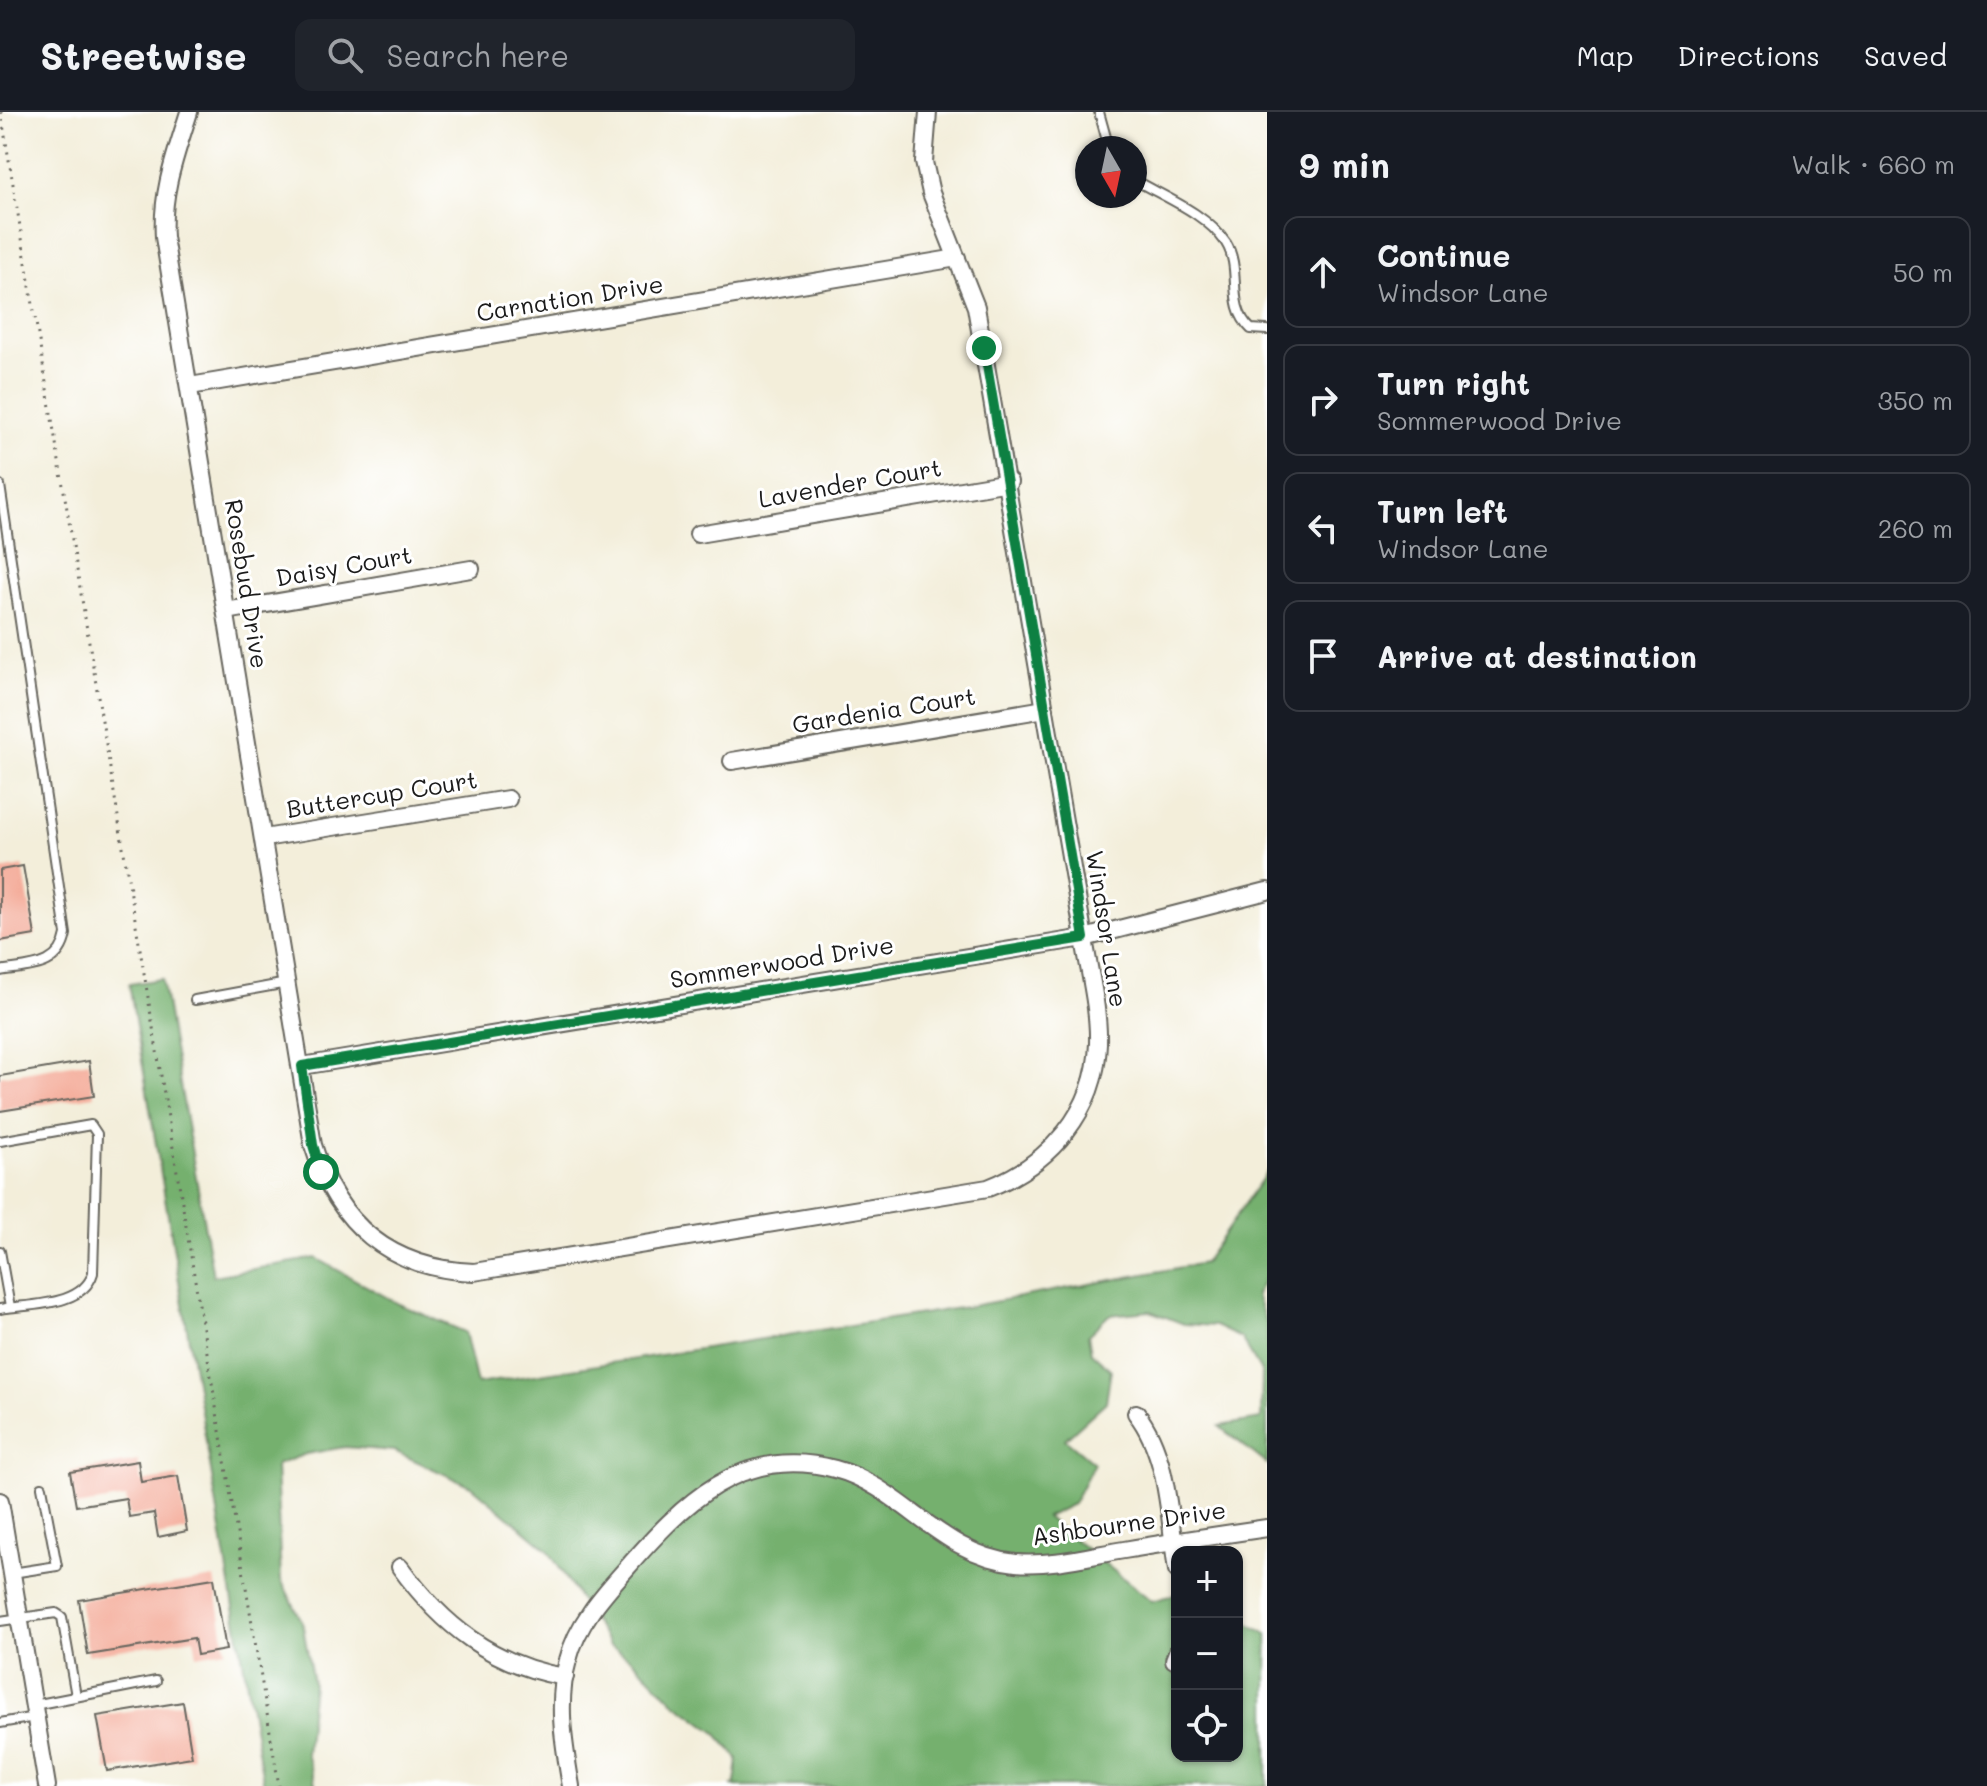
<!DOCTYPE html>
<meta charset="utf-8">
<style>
:root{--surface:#171b24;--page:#20242c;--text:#f1f3f6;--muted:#9ea1a6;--line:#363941}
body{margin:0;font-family:Mali,sans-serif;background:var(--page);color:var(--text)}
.controls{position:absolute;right:24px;bottom:24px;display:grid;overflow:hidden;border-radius:16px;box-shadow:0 2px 6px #0004}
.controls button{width:72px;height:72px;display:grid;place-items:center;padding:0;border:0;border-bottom:2px solid var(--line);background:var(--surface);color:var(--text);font:40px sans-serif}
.compass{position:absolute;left:1075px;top:24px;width:72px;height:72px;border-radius:50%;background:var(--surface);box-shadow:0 2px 6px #0004;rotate:171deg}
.stop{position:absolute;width:24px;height:24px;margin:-18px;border:6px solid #0b8043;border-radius:50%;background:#fff}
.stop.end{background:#0b8043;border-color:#fff;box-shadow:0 2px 8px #0008}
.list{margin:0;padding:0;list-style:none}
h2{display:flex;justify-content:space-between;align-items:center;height:104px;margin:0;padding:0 32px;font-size:34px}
h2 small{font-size:26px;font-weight:400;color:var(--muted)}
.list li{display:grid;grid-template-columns:52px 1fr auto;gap:24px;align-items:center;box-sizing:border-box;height:112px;margin:0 16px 16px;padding:0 16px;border:2px solid var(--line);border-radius:16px}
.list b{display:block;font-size:30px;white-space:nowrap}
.list p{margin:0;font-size:26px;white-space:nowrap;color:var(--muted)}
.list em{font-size:26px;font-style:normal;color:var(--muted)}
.icon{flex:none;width:44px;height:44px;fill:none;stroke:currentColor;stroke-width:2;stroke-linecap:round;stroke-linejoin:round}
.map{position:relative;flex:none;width:1267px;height:1674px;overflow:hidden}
header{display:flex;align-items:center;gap:48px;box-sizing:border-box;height:112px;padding:0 40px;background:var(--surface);border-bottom:2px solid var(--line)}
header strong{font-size:38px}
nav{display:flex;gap:44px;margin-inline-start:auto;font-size:28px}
.search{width:560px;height:72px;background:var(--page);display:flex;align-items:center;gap:20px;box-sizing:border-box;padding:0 28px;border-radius:16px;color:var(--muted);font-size:30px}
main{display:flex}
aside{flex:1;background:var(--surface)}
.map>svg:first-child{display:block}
.forest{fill:#74b06e;stroke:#486645;stroke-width:2}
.building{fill:#f4ad9b}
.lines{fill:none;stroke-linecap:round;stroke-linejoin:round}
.service-casing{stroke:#67665e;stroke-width:12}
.minor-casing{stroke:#67665e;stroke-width:20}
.path{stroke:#67665e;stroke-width:3;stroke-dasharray:2 6;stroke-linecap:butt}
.service{stroke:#fff;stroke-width:8}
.minor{stroke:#fff;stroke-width:16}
.route{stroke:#0b8043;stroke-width:10}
.labels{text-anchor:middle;stroke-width:6;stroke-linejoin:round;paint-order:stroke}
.street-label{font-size:24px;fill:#1c1c1c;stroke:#fff}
</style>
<header>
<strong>Streetwise</strong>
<div class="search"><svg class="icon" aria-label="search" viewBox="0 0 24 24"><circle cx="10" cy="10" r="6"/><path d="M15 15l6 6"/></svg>Search here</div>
<nav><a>Map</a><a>Directions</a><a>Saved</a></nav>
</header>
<main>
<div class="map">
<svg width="1267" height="1674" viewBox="0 0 1267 1674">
<rect width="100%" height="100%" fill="#fff"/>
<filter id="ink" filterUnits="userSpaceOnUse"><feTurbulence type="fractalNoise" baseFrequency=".0125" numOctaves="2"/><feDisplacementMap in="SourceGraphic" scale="16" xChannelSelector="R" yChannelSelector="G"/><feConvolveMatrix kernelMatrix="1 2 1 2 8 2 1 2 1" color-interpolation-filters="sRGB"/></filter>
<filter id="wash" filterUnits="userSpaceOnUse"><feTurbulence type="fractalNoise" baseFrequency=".006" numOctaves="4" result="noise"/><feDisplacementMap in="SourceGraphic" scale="32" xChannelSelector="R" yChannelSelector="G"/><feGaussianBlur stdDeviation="1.8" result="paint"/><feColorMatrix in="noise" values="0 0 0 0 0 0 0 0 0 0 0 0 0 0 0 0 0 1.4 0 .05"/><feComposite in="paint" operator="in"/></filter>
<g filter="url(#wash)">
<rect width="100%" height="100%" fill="#f3eeda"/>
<!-- forest -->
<path class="forest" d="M162,867L213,1164L316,1146L399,1192L465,1220L477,1272L966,1195L1204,1151L1267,1060V1162L1256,1183L1267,1213V1352L1219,1314L1261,1307L1262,1261L1241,1226L1215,1214L1184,1212L1150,1199L1109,1203L1088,1223L1091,1240L1111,1258L1106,1290L1065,1327L1094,1351L1073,1392L1046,1405L1152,1489L1177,1482V1644H1237V1505L1267,1522V1674H731L735,1672L738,1646L715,1620L673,1589L634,1549L609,1533L548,1438L473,1375L394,1339L345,1335L306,1342L276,1353L281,1468L302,1509L313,1571L306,1642L316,1674H264L129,872Z"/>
<g id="blocks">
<!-- building -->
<g class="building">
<path d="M23,754L35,823L0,829V758Z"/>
<path d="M89,949L94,984L0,999V964Z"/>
<path d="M138,1349L141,1370L178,1364L187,1419L158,1425L154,1401L129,1405L126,1386L76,1394L70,1360Z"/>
<path d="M214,1466L226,1538L197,1543L194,1526L88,1543L79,1488Z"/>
<path d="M183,1590L192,1645L107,1659L97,1604Z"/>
</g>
</g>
</g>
<g filter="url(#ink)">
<use href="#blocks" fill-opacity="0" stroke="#67665e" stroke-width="2"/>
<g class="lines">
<defs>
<g id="service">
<path d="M1099,0L1109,36"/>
<path d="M1135,68C1164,85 1206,101 1226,131C1243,158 1225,193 1251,217L1267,218"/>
<path d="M0,373L66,822C60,856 30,854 0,859"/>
<path d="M195,888L287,871"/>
<path d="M0,1029L91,1013L97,1022L93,1161C83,1195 29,1192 0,1197"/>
<path d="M0,1139L10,1195"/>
<path d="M12,1461L57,1454L42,1375"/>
<path d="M0,1509L56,1501L62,1505L76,1584"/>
<path d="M34,1593L156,1569"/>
<path d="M0,1611L35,1605"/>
</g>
<g id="minor">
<path d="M189,0C176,42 161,80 164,125L313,1033C337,1112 390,1157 474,1160L988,1076C1050,1052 1096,999 1098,931C1099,896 1089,860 1084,826L976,195L931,81L924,50L928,0"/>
<path d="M190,274L957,146"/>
<path d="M698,422L1009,370"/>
<path d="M226,499L471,457"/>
<path d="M732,649L1045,597"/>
<path d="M264,726L508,687"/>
<path d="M302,954L1084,826L1267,779"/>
<path d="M1136,1301C1169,1343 1169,1407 1177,1458"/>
<path d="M0,1389L47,1674"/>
<path d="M400,1455C442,1513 492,1553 565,1565"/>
<path d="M1174,1548L1177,1540"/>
<path d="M571,1674C564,1633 556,1590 568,1548C577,1512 602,1484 626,1457C683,1392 740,1332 835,1357C903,1375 939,1443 1016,1451C1051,1454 1088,1444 1124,1438C1171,1430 1219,1423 1267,1416"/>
</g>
</defs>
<!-- service casing -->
<use href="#service" class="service-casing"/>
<!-- minor casing -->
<use href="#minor" class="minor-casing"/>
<!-- path -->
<path class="path" d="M1,0L279,1674"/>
<!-- service -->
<use href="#service" class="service"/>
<!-- minor -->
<use href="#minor" class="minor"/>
</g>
</g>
<g class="lines" filter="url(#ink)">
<!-- route -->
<path class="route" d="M321,1060L313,1033L302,954L1084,826L984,236"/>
</g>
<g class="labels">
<!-- street labels -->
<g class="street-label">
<text transform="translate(570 187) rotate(-9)" y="8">Carnation Drive</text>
<text transform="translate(850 372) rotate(-10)" y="8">Lavender Court</text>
<text transform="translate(344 455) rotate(-10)" y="8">Daisy Court</text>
<text transform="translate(246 472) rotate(81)" y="8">Rosebud Drive</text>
<text transform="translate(884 599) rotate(-9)" y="8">Gardenia Court</text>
<text transform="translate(382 683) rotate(-9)" y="8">Buttercup Court</text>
<text transform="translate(1106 817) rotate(81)" y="8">Windsor Lane</text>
<text transform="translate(782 851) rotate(-9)" y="8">Sommerwood Drive</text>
<text transform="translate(1129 1412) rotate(-8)" y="8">Ashbourne Drive</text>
</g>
</g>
</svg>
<div class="controls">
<button>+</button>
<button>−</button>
<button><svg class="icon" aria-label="locate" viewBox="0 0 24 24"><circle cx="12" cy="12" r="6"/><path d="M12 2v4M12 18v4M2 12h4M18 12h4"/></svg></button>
</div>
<svg class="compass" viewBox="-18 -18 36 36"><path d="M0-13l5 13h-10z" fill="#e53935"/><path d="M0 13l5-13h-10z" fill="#9ea1a6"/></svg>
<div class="stop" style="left:321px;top:1060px"></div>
<div class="stop end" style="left:984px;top:236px"></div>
</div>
<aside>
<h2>9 min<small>Walk · 660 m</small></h2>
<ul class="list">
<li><svg class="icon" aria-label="ahead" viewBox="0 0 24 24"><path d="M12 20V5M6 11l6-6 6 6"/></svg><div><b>Continue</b><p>Windsor Lane</p></div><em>50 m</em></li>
<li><svg class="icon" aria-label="right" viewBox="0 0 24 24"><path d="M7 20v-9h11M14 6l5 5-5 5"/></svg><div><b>Turn right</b><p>Sommerwood Drive</p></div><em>350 m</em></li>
<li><svg class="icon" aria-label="left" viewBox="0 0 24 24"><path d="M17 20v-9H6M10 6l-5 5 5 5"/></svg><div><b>Turn left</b><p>Windsor Lane</p></div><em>260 m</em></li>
<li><svg class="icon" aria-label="arrive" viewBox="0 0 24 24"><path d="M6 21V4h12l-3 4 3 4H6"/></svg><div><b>Arrive at destination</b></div></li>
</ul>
</aside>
</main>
